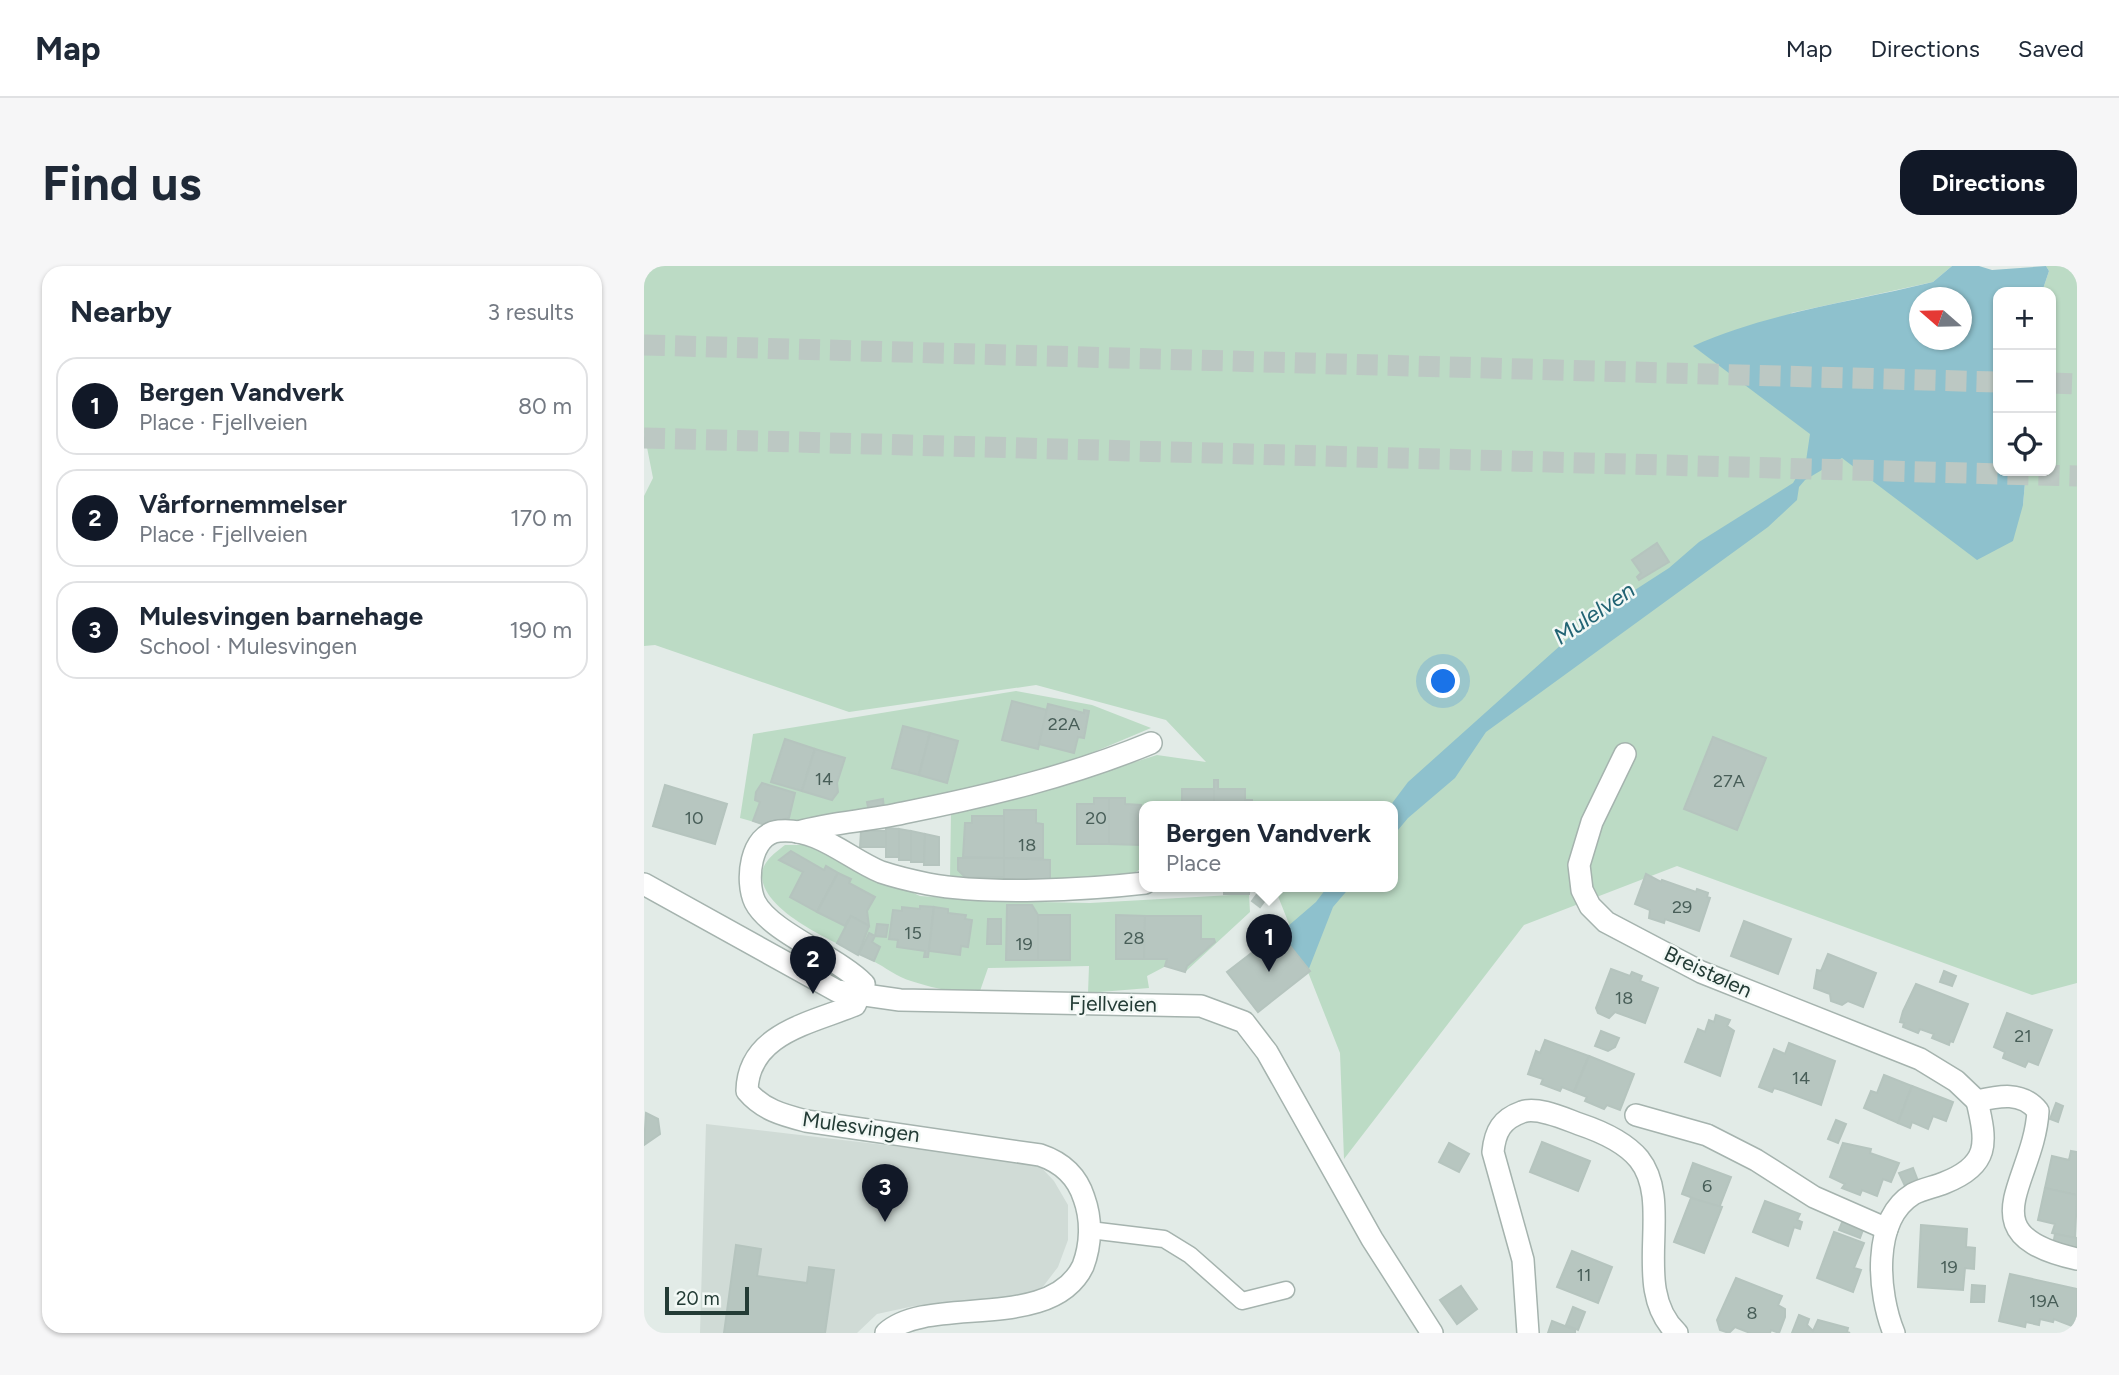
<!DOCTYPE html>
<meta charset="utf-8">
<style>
:root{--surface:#fff;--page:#f6f6f7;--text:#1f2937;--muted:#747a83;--line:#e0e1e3;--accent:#111827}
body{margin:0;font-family:Figtree,sans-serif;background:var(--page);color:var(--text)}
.controls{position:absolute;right:21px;top:21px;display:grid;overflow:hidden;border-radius:14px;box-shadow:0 2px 5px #0004}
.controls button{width:63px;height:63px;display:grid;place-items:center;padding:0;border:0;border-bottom:2px solid var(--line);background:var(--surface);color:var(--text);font:35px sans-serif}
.compass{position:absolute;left:1265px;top:21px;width:63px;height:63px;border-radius:50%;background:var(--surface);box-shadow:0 2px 5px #0004;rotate:290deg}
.scale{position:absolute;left:21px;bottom:18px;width:84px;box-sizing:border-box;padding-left:7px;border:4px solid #233b35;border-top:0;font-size:19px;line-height:24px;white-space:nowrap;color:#233b35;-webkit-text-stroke:5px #f2f8f5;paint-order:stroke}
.you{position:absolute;left:800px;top:416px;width:24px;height:24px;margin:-18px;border:5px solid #fff;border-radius:50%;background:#1a73e8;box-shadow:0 0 0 10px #1a73e833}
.badge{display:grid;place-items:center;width:46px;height:46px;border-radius:50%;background:var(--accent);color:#fff;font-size:23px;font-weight:700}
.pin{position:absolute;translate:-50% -58px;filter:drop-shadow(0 2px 4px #0008)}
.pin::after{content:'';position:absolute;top:37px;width:24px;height:21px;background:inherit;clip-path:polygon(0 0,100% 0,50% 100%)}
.popup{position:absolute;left:495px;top:535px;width:259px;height:91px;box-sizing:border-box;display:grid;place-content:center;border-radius:14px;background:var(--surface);filter:drop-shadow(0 2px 5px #0005);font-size:23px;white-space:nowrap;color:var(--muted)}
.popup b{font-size:26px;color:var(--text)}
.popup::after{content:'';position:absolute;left:50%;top:100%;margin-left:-14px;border:14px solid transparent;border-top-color:var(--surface)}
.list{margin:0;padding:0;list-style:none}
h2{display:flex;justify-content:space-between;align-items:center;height:91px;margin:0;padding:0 28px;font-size:30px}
h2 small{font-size:23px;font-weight:400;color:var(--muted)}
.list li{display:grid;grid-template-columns:46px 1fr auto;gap:21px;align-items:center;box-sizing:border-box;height:98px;margin:0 14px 14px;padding:0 14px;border:2px solid var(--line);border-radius:21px}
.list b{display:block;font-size:26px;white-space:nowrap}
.list p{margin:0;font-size:23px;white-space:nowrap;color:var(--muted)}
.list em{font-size:23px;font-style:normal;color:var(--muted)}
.icon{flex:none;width:38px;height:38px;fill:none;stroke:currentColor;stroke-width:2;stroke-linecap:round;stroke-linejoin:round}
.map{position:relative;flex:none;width:1433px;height:1067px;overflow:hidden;border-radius:21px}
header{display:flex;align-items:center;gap:42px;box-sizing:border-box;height:98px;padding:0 35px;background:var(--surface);border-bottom:2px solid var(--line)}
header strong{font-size:33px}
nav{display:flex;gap:38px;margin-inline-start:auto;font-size:24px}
.intro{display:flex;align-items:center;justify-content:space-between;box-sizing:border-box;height:168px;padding:0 42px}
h1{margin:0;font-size:49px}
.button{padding:18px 32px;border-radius:21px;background:var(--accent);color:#fff;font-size:24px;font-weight:700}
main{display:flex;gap:42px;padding:0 42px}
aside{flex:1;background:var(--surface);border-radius:21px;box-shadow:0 2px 5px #0004}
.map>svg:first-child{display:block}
.built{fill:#d0dbd6}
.green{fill:#bcdbc5}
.water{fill:#8ec1cd;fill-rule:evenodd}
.building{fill:#b7c6c0;stroke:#b5c4be;stroke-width:2}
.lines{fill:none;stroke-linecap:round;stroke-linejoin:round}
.highway-tunnel{stroke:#bcc8c3;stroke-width:21;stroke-dasharray:21 10;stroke-linecap:butt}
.lane-casing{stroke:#a5b3ae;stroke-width:19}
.street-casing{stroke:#a5b3ae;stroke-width:24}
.lane{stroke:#fff;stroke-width:16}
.street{stroke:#fff;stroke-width:21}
.labels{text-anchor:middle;stroke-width:5;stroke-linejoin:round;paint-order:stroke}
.number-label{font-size:18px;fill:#485e58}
.street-label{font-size:21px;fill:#233b35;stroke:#f2f8f5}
.water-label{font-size:23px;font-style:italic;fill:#216373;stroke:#f2f8f5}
</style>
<header>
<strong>Map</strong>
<nav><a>Map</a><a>Directions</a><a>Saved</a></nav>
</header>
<div class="intro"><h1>Find us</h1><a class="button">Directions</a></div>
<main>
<aside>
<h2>Nearby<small>3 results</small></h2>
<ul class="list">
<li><span class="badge">1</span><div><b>Bergen Vandverk</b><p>Place · Fjellveien</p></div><em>80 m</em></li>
<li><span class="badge">2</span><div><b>Vårfornemmelser</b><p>Place · Fjellveien</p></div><em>170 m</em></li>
<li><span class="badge">3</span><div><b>Mulesvingen barnehage</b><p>School · Mulesvingen</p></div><em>190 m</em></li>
</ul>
</aside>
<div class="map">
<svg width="1433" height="1067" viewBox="0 0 1433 1067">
<rect width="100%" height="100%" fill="#e2ebe7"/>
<!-- built -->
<path class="built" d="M62,858L393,897L410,915L424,939V974L414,1001L398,1022L362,1037L270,1040L233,1048L213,1067H56Z"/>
<!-- green -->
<g class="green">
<path d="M0,0H1308L1289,16L1147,47L1379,239L1382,205H1407V26H1398L1405,5L1402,0H1433V717L1388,729L1033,600L880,659L700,893L696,787L630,620H749V540H501V600L487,609L416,614L306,613L307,545L403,524L513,489L562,496L522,454L392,419L205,446L11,379L0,380V230L9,212L0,166Z"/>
<path d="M372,425L448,439L507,462L412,502L217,548L121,559L96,552L109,468Z"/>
<path d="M141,579H165L276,630L345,635L446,637L605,628L606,646L541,706L522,700L503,710L505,722L444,727L445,700L344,702L336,725C314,728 288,722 267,715C253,711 241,701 229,695C200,680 116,647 118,608C119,595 132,586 141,579Z"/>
</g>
<!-- water -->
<g class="water">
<path d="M1308,0H1335L1348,4L1402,0L1405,5L1398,26H1354V205H1382L1379,239L1369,275L1333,294L1198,192L1161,214L1155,221L1153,234L1124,261L842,466L811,512L764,552L749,570V540H746L764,516L946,353L1025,302L1055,276L1149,217L1162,195L1166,168L1049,80C1125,46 1209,36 1289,16ZM1276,32H1318V74H1276Z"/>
<path d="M684,620H707L689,641L664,705L636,667L672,636Z"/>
</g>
<!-- building -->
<g class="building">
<path d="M1013,277L1025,296L995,314L993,311L997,307L988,294Z"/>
<path d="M368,435L403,444L394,483L358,474Z"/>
<path d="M404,438L440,447V444L445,445L440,472L434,471L430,487L395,478Z"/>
<path d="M259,460L286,467L275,509L248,502Z"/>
<path d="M286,467L314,475L303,517L275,509Z"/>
<path d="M1069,471L1122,492L1093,564L1040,543Z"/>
<path d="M141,473L171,483L158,525L127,516Z"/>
<path d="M171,483L201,492L193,517L194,526L188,534L158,525Z"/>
<path d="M570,514H574V523H601V534H608V540H570Z"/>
<path d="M118,517L151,527L145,552L121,559L109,555L116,536L111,534L112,526Z"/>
<path d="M21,519L83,538L71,578L9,560Z"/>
<rect x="538" y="523" width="32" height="17"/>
<path d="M450,532H465V578H433V538H450Z"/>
<path d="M465,532H481V538L497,539V579L465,578Z"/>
<path d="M239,533L240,544L225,546L223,536Z"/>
<path d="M360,544H392V557L399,558V592H360Z"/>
<path d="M328,550H360V592L319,591L321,557H328Z"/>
<path d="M242,562L255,563V591H242Z"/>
<path d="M255,563L267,565V594H255Z"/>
<path d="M217,565H242V581H216Z"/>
<path d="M267,565L281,568L280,596H267Z"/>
<path d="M281,568L295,571V599H280Z"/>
<path d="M147,585L180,604L182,600L194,607L173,646L146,631L159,606L135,594Z"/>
<path d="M314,592H360V611H321L314,604Z"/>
<path d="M360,592L406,594V613H360Z"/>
<path d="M194,607L207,613L205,617L231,631L223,645L225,660L207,650L201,660L173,646Z"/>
<path d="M1002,608L1017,616L1018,614L1052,626L1053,623L1064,627L1063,631L1066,632L1055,665L1021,653L1020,657L1005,652L1006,644L991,638Z"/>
<path d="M580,620H606L605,628H580Z"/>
<path d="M614,627L622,633L616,641L608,635Z"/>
<path d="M363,639H388L394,649V694H362Z"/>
<path d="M276,640L290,641L284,691H280L281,685L253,681L254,674L245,673L249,644L258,645V641L276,643Z"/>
<path d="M290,641L304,643V647L322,649L321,653L328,654L324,681L317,680L316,689L285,685Z"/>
<rect x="394" y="649" width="32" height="45"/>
<path d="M472,649L501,650L500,693H472Z"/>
<path d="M207,650L225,660L214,689L193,677Z"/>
<path d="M501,650H557V673H570L571,676L543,700L541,706L521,700L523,693H500Z"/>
<path d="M344,653H357V678H343Z"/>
<path d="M1100,655L1147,673L1134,708L1087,690Z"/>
<path d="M233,658L244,659L242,671L231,670Z"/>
<path d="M635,666L666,705L614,746L583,706Z"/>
<path d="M225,667L231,670L228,676L236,681L230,695L215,688Z"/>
<path d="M1184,688L1232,707L1219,741L1204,735L1198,739L1187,735L1186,728L1170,722L1173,704L1177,705Z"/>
<path d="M967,703L986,710L988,706L998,710L996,715L1014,722L1001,757L971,746L965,752L954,747L952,742Z"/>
<path d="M1300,705L1312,710L1308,720L1296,716Z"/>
<path d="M1272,718L1324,738L1309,776L1306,775L1305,779L1288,772L1290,768L1276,763L1274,767L1259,761L1260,757L1256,756L1259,745Z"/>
<path d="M1363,747L1408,764L1394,799L1384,795L1381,801L1359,792L1361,786L1350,781Z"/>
<path d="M1072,749L1086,754L1083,760L1090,765L1076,810L1041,796L1054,763L1061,766L1065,754L1070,756Z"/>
<path d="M957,765L975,772L971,781L964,785L951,780Z"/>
<path d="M901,774L945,790L930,826L918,821L916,825L897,818L899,813L884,808L892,785L896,787Z"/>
<path d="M1145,777L1191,795L1177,839L1140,825L1130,822L1128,826L1115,821L1130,783L1141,788Z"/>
<path d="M945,790L990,808L976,844L963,839L960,843L941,835L943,831L930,826Z"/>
<path d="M1240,809L1268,820L1254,857L1220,842L1227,825L1233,827Z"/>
<path d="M1268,820L1309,836L1302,855L1289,850L1284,863L1268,856L1266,862L1254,857Z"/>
<path d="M1412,837L1419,840L1414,856L1406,853Z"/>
<path d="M2,847L14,853L16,868L0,879Z"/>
<path d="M1192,854L1202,858L1194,877L1184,873Z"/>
<path d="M898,876L946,895L934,925L886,906Z"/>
<path d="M805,877L825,888L815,906L795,896Z"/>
<path d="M1199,877L1227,883L1226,887L1255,897L1247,916L1239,913L1233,930L1218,924L1216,929L1198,922L1201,918L1186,911Z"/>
<path d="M1427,885L1433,886V929L1401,922L1408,890L1425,894Z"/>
<path d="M1049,897L1087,911L1075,942L1038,928Z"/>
<path d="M1269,902L1274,915L1261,920L1255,907Z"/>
<path d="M1401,922L1433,929L1431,972L1408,967L1411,958L1394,954Z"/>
<path d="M1047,932L1078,941L1060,987L1030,976Z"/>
<path d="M1121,935L1156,948L1153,954L1158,956L1156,963L1150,961L1144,980L1109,966Z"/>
<path d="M1199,954L1220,961L1216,972L1195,964Z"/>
<path d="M1277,959L1323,963L1322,981L1331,982L1330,1003L1321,1002L1319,1024L1274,1021Z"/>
<path d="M1190,966L1220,977L1210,1002L1217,1004L1209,1026L1173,1012Z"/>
<path d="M1411,968L1433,972L1432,984L1409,979Z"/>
<path d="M92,979L117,983L113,1010L163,1017L165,1001L190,1004L181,1067H80Z"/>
<path d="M928,985L968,1001L954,1037L913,1021Z"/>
<path d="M1366,1008L1433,1023V1062L1410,1053L1409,1056L1396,1053L1395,1059L1382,1056L1381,1061L1355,1055Z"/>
<path d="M1092,1012L1138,1030L1134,1039L1141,1043V1051L1135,1067L1127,1064L1126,1067H1106L1091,1061L1085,1067L1076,1064L1073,1054Z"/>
<path d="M1328,1019L1341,1020L1340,1036H1327Z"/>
<path d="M817,1020L833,1043L813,1058L796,1034Z"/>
<path d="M929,1041L941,1046L934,1064L922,1059Z"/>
<path d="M1155,1049L1165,1053L1163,1059L1169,1065L1174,1054L1204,1062L1203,1066L1206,1067H1148Z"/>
<path d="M908,1055L931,1064V1067H904Z"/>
</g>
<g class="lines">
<!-- highway-tunnel -->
<g class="highway-tunnel">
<path d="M0,79L1354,116"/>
<path d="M1407,117L1433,118"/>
<path d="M0,172L1433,210"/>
</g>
<defs>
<path id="lane" d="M446,964L520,973L546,989L598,1035L642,1024"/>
<g id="street">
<path d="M981,488L948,556L935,599L938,624L946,640L962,656L1057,706L1276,793L1312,815L1333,835"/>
<path d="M154,566C188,556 224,555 259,547C344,530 427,510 507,477"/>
<path d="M0,618L193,725L256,734L557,740L600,756L623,786L728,973L788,1067"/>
<path d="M992,849L1063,869L1112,894L1170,931L1243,963"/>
<path d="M242,1067C284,1028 407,1067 439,1000C447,979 448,954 440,932C433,910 417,896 396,889L162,855C139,849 119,844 103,825C104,767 168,757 211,739L220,718C194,691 126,666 111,636C101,615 106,568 135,565C173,561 205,593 237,606C252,611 269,615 284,618C343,629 440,624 501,617"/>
<path d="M884,1067L879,994L849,886C851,865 858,853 878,846C893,840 921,853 935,858C956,865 981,876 995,893C1031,938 985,1022 1033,1067"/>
<path d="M1250,1067C1234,1028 1227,954 1269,928C1278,923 1290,921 1300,917C1346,899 1343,877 1333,835C1355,830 1378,825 1394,845C1390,917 1321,968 1433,993"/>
</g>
</defs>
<!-- lane casing -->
<use href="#lane" class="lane-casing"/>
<!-- street casing -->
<use href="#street" class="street-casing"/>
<!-- lane -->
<use href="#lane" class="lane"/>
<!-- street -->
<use href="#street" class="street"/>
</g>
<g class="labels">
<!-- number labels -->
<g class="number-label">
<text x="420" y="464">22A</text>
<text x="180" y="519">14</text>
<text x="1085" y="521">27A</text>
<text x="50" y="558">10</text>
<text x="452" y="558">20</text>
<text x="383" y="585">18</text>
<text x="1038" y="647">29</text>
<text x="269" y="673">15</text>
<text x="490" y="678">28</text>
<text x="380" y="684">19</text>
<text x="980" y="738">18</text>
<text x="1379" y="776">21</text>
<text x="1157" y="818">14</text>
<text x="1063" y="926">6</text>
<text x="1305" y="1007">19</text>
<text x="940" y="1015">11</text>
<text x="1400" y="1041">19A</text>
<text x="1108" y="1053">8</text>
</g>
<!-- street labels -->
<g class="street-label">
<text transform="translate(1064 706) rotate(25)" y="7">Breistølen</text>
<text transform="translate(469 738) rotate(1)" y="7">Fjellveien</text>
<text transform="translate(217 861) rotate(8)" y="7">Mulesvingen</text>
</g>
<!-- water labels -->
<g class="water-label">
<text transform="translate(950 347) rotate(-34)" y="8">Mulelven</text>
</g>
</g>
</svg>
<div class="controls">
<button>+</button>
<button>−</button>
<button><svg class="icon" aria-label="locate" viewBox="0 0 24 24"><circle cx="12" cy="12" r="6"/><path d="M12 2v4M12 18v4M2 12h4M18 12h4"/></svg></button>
</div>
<svg class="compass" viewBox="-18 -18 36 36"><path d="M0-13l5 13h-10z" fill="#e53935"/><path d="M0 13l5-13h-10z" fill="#747a83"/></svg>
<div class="scale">20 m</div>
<div class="you"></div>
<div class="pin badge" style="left:625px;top:706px">1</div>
<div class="popup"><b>Bergen Vandverk</b>Place</div>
<div class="pin badge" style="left:169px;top:728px">2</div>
<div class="pin badge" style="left:241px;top:956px">3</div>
</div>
</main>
